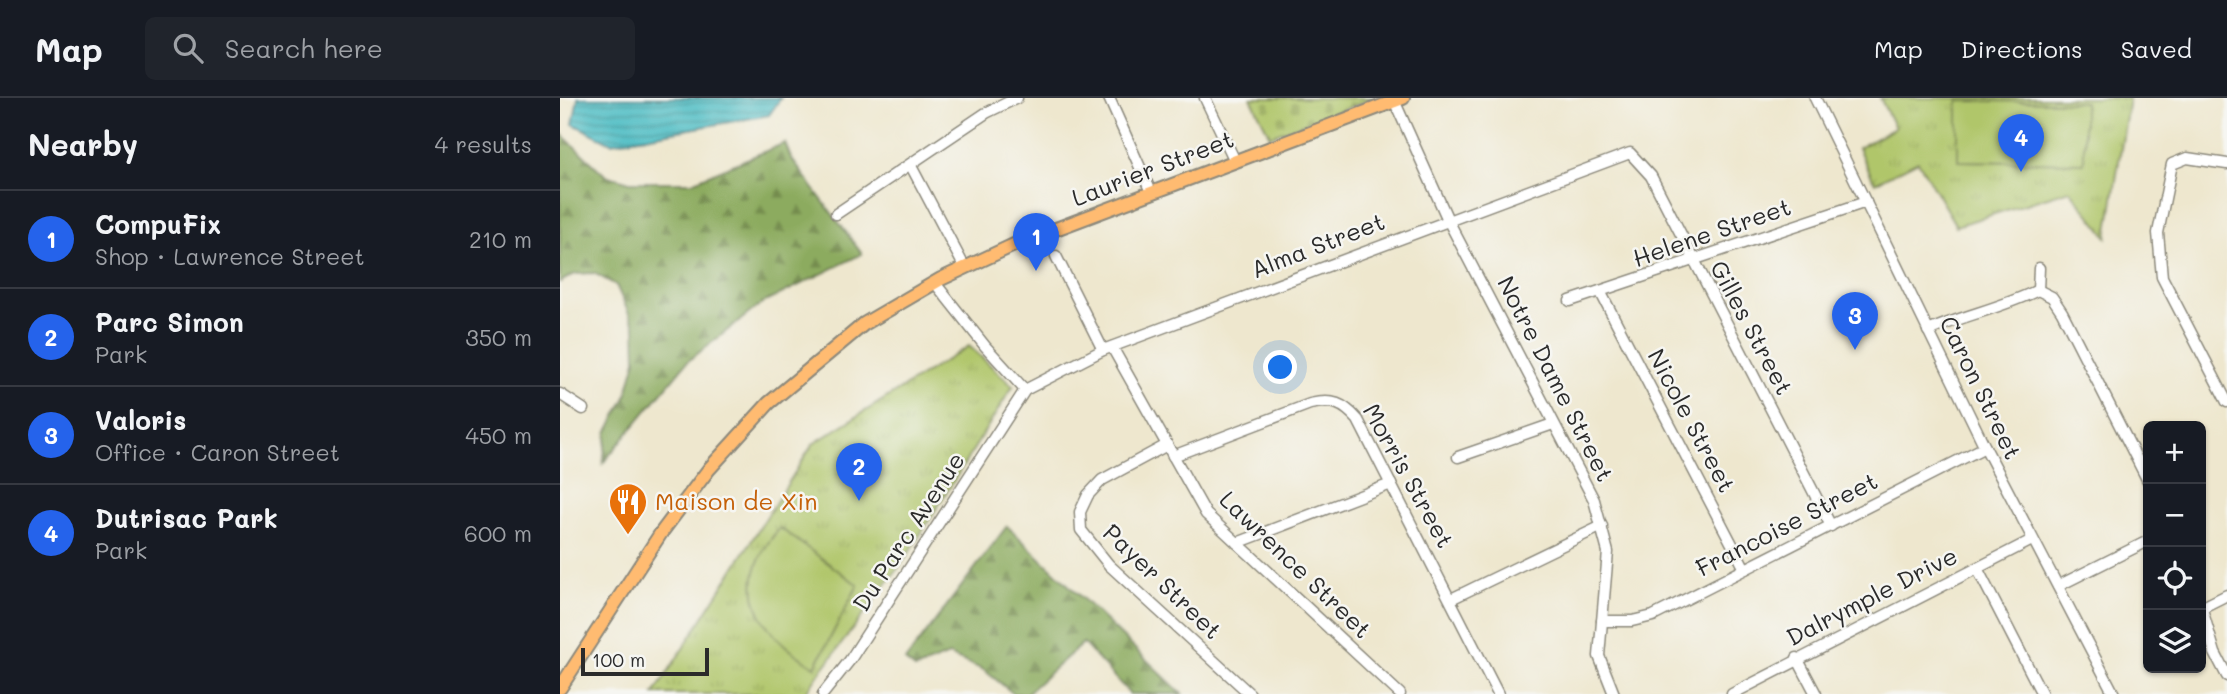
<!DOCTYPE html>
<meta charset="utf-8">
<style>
:root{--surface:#171b24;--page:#20242c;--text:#f1f3f6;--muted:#9ea1a6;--line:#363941;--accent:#2563eb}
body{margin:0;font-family:Mali,sans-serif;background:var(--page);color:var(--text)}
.controls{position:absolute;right:21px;bottom:21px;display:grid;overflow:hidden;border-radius:10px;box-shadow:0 2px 5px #0004}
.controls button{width:63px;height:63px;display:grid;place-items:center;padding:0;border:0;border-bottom:2px solid var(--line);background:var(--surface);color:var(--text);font:35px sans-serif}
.scale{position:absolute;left:21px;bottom:18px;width:128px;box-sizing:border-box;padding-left:7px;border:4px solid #2b2b2b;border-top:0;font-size:19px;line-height:24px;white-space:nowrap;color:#2b2b2b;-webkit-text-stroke:5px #f6f6f2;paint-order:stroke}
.you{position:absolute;left:721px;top:270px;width:24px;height:24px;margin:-18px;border:5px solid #fff;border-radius:50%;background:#1a73e8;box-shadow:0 0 0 10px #1a73e833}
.badge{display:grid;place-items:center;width:46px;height:46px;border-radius:50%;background:var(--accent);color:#fff;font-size:23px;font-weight:700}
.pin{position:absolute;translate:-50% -58px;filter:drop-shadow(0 2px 4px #0008)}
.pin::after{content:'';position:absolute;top:37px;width:24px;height:21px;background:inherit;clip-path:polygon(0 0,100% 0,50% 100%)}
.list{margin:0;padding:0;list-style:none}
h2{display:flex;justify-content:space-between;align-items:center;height:91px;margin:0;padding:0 28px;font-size:30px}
h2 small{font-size:23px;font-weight:400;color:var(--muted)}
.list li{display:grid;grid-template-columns:46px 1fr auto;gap:21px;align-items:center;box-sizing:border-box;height:98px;padding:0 28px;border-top:2px solid var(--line)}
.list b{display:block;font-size:26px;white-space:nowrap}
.list p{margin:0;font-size:23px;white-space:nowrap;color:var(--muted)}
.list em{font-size:23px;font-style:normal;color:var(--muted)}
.icon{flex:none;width:38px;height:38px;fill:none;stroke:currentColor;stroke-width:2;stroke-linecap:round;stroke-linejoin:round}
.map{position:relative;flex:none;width:1667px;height:596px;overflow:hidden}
header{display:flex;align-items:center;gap:42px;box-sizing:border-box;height:98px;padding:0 35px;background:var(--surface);border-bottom:2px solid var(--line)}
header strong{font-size:33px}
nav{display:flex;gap:38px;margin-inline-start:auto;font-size:24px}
.search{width:490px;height:63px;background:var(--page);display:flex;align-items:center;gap:18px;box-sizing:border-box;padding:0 24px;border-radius:10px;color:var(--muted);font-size:26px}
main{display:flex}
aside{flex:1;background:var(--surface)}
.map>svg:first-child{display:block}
.grass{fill:url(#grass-tufts);stroke:#6e784a;stroke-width:2}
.forest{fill:url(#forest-firs);stroke:#5c6b44;stroke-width:2}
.cemetery{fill:url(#cemetery-stones);stroke:#6e784a;stroke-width:2}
.garden{fill:#b0c66a;stroke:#6e784a;stroke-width:2}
.water{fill:url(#water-rules);stroke:#3c7478;stroke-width:2}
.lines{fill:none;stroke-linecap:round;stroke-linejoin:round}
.minor-casing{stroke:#8c897c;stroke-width:13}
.major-casing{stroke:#8c897c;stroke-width:16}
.minor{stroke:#fff;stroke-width:10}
.major{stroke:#ffbb71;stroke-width:12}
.labels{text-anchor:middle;stroke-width:5;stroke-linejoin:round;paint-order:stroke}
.street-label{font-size:24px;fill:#2b2b2b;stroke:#f6f6f2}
.food-label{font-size:24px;fill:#c56008;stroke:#f6f6f2;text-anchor:start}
</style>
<header>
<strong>Map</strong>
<div class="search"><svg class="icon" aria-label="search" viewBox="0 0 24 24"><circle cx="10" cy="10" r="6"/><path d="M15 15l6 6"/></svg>Search here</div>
<nav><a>Map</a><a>Directions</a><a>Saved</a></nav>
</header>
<main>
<aside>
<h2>Nearby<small>4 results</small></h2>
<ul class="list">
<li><span class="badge">1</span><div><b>CompuFix</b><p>Shop · Lawrence Street</p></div><em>210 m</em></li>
<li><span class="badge">2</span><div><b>Parc Simon</b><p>Park</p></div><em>350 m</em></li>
<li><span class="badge">3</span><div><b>Valoris</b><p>Office · Caron Street</p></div><em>450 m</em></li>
<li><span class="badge">4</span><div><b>Dutrisac Park</b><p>Park</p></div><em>600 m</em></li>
</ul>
</aside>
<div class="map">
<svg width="1667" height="596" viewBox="0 0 1667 596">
<defs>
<pattern id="grass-tufts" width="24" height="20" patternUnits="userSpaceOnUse" patternTransform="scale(1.75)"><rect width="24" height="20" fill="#b0c66a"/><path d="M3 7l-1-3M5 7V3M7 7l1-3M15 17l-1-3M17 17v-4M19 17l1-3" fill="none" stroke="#98aa5c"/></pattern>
<pattern id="forest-firs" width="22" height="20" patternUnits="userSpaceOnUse" patternTransform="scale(1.75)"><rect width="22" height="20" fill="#8cab5e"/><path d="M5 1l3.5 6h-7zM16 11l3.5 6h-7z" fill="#738b4e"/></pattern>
<pattern id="cemetery-stones" width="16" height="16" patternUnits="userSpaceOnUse" patternTransform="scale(1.75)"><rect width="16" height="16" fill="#b0c66a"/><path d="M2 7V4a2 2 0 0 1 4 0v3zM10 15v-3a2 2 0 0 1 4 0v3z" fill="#98aa5c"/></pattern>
<pattern id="water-rules" width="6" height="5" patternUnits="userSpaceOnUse" patternTransform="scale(1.75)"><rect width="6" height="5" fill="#4ebdc4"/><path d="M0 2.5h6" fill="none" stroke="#419a9f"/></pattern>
</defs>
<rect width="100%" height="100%" fill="#f6f6f2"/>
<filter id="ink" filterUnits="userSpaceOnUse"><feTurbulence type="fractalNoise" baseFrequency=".0143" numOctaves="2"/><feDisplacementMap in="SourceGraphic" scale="14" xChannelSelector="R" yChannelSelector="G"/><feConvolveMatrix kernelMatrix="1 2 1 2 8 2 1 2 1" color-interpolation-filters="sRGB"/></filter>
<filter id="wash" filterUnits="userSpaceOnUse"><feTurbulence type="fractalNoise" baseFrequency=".00686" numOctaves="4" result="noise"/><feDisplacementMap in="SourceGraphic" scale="28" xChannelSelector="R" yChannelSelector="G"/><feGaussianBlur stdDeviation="1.57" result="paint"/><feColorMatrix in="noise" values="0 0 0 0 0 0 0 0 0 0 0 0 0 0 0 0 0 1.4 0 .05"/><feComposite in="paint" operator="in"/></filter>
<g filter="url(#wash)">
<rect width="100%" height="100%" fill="#eee7ce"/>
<!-- grass -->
<g class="grass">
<path d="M1320,0H1569L1547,139L1510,92L1396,128L1358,63L1315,85L1298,50L1335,30Z"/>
<path d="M409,248L453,288L345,461L244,596H94L253,346Z"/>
</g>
<!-- forest -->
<g class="forest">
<path d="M0,35L45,77L70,84H132L225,45L231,60L302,156L201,206L127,264L43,365L47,335L66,299L76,262L75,229L56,187L34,175L15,176L0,184Z"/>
<path d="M447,428L622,596H570L523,545L466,596H454L424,572L389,557L355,571L345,563Z"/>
</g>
<!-- cemetery -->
<path class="cemetery" d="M691,0H815L710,38Z"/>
<!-- garden -->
<g class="garden">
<path d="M1398,3L1524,4V65L1398,63Z"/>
<path d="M220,430L298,487L255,569C197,534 169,487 220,430Z"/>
</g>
<!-- water -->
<path class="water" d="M18,0H221L209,17L51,45L13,26Z"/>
</g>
<g filter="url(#ink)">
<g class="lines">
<defs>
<g id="minor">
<path d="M549,0L591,94"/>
<path d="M645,0L675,63"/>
<path d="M833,0L888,122L1034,402L1048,454L1039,558L1054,596"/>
<path d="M1255,0L1425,349L1554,596"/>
<path d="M1667,66L1627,60L1612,66L1598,135L1602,179L1667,304"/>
<path d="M351,68L405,170"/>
<path d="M276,116L426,15L457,0"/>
<path d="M496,158L543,252"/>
<path d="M375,185L425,248L465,292"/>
<path d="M1478,192L1479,170"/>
<path d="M1041,195L1185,471"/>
<path d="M1010,203L1306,104"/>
<path d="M1368,233C1404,217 1442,210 1478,192L1492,199L1502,214L1588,383"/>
<path d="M552,249L646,416L840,596"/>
<path d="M0,296L23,311"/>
<path d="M607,347L542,382L528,397L520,414L521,432L549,467L690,596"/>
<path d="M613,358L750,306C773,301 783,305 798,322L938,596"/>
<path d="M898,359L993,326"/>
<path d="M677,445L831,386"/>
<path d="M1417,470L1482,596"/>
<path d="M1498,488L1588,443"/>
<path d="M891,501L1042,428"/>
<path d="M1641,508L1655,555L1667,578"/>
<path d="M1641,510L1667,497"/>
<path d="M1042,523H1072L1093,518L1425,349"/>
<path d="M1237,560L1256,596"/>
<path d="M263,596L290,562L465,292L543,252L1070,55L1091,78L1271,428"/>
<path d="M1172,596L1472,442"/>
</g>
<path id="major" d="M0,590L101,435L149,371L209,305L304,226L381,181L456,146L843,0"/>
</defs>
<!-- minor casing -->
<use href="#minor" class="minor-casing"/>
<!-- major casing -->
<use href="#major" class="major-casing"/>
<!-- minor -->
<use href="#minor" class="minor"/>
<!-- major -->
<use href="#major" class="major"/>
</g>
</g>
<!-- icons -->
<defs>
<symbol id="restaurant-pin" viewBox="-11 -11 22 30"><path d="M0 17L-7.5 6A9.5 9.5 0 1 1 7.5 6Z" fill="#e8710a" stroke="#f6f6f2"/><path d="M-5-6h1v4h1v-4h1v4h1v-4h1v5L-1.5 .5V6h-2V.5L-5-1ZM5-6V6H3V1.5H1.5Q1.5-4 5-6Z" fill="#fff"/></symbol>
</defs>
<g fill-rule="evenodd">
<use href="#restaurant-pin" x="46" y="382" width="44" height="60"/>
</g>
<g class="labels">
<!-- street labels -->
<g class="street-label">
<text transform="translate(593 71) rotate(-21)" y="8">Laurier Street</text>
<text transform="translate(1152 135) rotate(-19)" y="8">Helene Street</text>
<text transform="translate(758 148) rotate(-21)" y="8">Alma Street</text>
<text transform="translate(1191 230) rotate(62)" y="8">Gilles Street</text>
<text transform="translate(995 281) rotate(63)" y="8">Notre Dame Street</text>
<text transform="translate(1420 290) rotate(64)" y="8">Caron Street</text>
<text transform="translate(1131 323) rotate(62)" y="8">Nicole Street</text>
<text transform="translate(848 378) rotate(61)" y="8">Morris Street</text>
<text transform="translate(1227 427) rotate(-27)" y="8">Francoise Street</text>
<text transform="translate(349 434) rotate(-57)" y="8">Du Parc Avenue</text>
<text transform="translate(735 467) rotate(44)" y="8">Lawrence Street</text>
<text transform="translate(602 484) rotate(44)" y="8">Payer Street</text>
<text transform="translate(1312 499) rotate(-27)" y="8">Dalrymple Drive</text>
</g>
<!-- food labels -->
<g class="food-label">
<text x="95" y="412">Maison de Xin</text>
</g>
</g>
</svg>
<div class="controls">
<button>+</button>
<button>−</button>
<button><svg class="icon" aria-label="locate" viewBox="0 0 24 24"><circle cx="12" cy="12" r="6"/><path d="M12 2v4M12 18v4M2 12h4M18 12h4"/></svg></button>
<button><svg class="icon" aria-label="layers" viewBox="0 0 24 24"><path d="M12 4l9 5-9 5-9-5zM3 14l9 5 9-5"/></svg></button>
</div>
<div class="scale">100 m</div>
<div class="you"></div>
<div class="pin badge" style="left:476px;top:173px">1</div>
<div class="pin badge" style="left:299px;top:403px">2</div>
<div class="pin badge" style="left:1295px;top:252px">3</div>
<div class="pin badge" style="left:1461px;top:74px">4</div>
</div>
</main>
